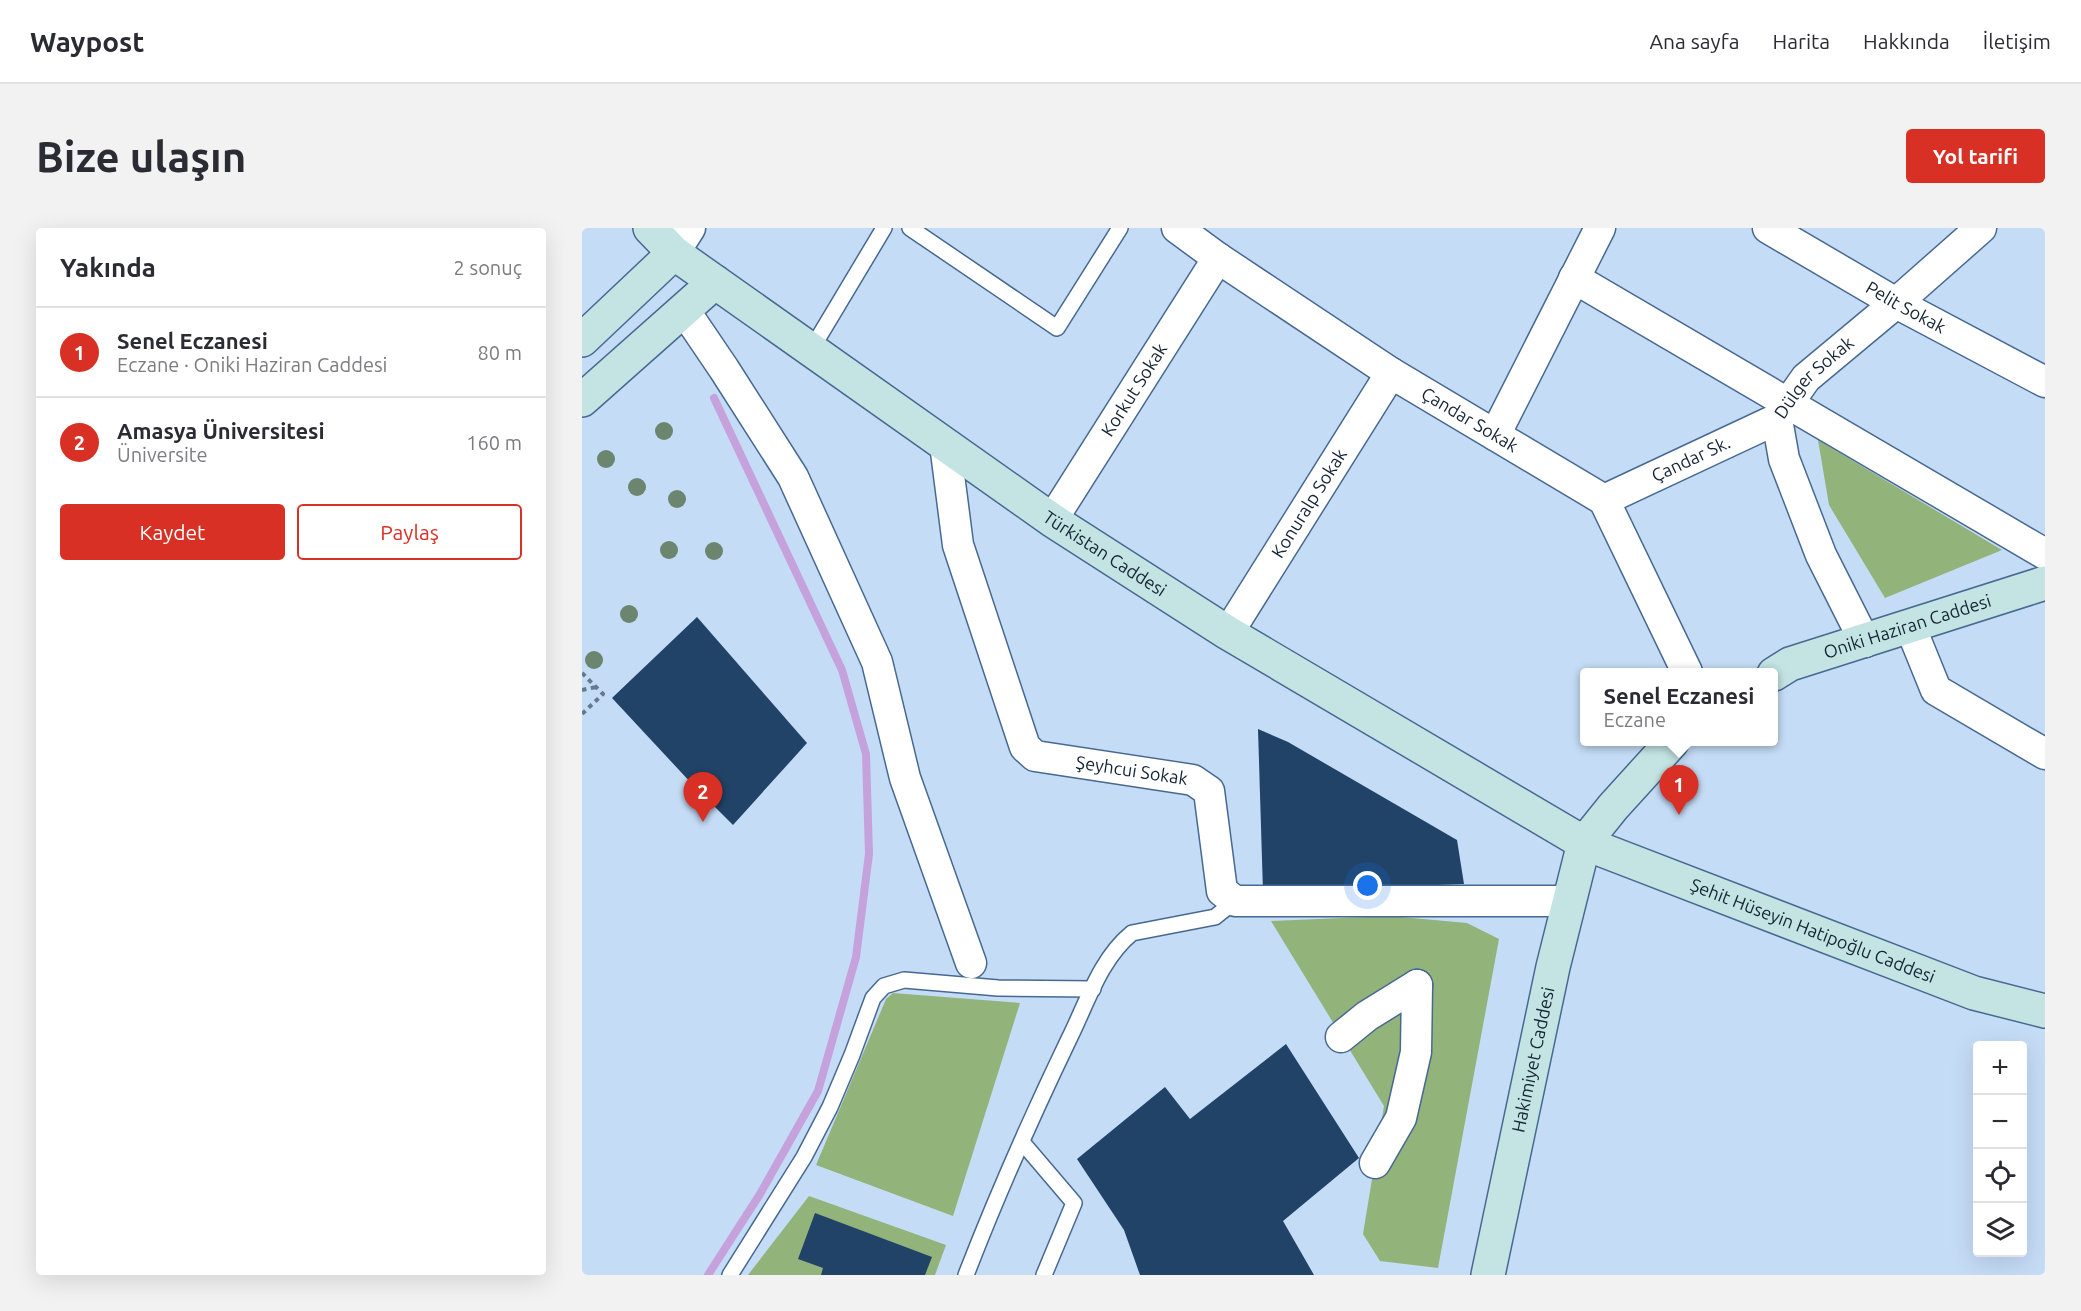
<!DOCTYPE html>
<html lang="tr">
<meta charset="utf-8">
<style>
:root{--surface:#fff;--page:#f2f2f3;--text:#2b2b33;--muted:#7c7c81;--line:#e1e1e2;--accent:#d93025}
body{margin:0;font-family:Ubuntu,sans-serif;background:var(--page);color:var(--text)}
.controls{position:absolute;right:18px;bottom:18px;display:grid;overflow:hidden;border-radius:6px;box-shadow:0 6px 24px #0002}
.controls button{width:54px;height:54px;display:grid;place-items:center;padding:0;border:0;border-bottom:2px solid var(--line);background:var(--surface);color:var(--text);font:30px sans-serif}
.you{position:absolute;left:786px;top:658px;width:21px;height:21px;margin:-15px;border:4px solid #fff;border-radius:50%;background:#1a73e8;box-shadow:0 0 0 9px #1a73e833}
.badge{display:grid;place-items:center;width:39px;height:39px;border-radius:50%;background:var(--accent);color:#fff;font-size:20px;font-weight:700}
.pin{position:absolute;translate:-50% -50px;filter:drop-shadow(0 2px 3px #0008)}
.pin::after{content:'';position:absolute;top:32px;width:21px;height:18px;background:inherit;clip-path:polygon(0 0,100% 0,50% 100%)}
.popup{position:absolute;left:998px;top:440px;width:198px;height:78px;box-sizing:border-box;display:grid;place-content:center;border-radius:6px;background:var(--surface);filter:drop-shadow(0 2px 4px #0005);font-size:20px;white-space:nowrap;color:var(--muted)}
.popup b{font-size:22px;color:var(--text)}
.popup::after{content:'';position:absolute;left:50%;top:100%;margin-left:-12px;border:12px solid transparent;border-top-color:var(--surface)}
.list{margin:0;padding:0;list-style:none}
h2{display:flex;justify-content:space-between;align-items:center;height:78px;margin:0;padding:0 24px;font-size:26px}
h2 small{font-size:20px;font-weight:400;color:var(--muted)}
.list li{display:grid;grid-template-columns:39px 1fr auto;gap:18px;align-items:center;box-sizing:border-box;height:90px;padding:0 24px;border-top:2px solid var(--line)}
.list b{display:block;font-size:22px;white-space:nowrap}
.list p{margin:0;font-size:20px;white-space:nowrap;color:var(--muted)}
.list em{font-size:20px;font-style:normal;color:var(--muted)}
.actions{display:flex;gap:12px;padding:18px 24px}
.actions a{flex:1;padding:14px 0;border:2px solid var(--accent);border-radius:6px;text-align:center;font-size:21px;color:var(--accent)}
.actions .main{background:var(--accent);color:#fff}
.icon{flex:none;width:33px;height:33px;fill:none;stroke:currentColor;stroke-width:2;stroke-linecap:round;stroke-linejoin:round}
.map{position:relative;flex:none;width:1463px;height:1047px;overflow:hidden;border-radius:6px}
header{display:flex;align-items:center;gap:36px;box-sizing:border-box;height:84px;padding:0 30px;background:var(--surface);border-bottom:2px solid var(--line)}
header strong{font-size:28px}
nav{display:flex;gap:33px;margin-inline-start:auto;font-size:21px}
.intro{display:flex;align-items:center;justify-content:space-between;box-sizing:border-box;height:144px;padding:0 36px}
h1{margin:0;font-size:42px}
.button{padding:15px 27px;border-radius:6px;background:var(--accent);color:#fff;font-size:21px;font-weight:700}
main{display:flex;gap:36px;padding:0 36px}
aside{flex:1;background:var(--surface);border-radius:6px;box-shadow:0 6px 24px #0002}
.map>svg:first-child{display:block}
.green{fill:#92b37a}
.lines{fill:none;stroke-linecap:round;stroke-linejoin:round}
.stream{stroke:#c5a2db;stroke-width:8}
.building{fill:#214367}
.lane-casing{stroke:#476991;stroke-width:18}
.street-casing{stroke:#476991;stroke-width:33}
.secondary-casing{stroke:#476991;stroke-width:36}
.path{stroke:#66788d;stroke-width:4;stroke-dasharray:4.5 4.5;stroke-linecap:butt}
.lane{stroke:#fff;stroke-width:15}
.street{stroke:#fff;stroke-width:30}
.secondary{stroke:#c3e4e3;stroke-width:33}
.tree{fill:#6b856f}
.labels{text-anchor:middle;stroke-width:6;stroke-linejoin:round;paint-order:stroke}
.street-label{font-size:18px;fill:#152434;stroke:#fbfbfb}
</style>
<header>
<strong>Waypost</strong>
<nav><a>Ana sayfa</a><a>Harita</a><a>Hakkında</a><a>İletişim</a></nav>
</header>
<div class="intro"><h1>Bize ulaşın</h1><a class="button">Yol tarifi</a></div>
<main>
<aside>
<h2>Yakında<small>2 sonuç</small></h2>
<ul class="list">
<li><span class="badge">1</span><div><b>Senel Eczanesi</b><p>Eczane · Oniki Haziran Caddesi</p></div><em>80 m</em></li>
<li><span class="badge">2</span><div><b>Amasya Üniversitesi</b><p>Üniversite</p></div><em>160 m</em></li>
</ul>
<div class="actions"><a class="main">Kaydet</a><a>Paylaş</a></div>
</aside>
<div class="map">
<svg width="1463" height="1047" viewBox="0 0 1463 1047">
<rect width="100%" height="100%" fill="#c5dcf7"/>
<!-- green -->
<g class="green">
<path d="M1236,212L1420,322L1303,370L1247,277Z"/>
<path d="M808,688L885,695L917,711L856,1040L798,1033L781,1006L802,878L689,693Z"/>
<path d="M311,765L438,775L371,988L234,937L304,771Z"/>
<path d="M227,968L364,1017L353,1047H166Z"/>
</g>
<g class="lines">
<!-- stream -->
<path class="stream" d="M126,1047L178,966L236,863L274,729L287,626L284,526L260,442L132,170"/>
</g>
<!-- building -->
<g class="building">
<path d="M115,389L225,515L151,597L111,557L30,470Z"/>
<path d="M676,501L706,514L875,612L882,656L681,664Z"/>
<path d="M704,816L777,930L701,993L732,1047H558L542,1002L495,931L583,859L608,891Z"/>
<path d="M233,985L350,1029L343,1047H239L241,1040L216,1031Z"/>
</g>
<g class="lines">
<defs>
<g id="lane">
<path d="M328,0L475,100L538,0"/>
<path d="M229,122L302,0"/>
<path d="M440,914L492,975L462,1047"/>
<path d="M148,1047L222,929L248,879L270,827L291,770L302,758L322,752L416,760L511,761"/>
<path d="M384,1047C415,967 450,888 487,811C505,775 518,731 550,705L633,689L653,673"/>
</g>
<g id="street">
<path id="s1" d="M595,0L636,30L809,145L1022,272L1105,444"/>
<path id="s2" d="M1186,0L1314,75L1463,154"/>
<path d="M92,25L108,0"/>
<path d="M992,50L1463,326"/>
<path d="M102,82L142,141L211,249L295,434L323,550L389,735"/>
<path d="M913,207L1018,0"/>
<path id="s3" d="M363,216L376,317L443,519L453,528L611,552L627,563L640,663L653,673H988"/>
<path id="s4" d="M1022,272L1195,191"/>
<path id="s5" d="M470,292L636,30"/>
<path d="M1328,398L1354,462L1463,526"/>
<path id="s6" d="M646,405L809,145"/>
<path id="s7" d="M1283,414L1239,327L1202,231L1195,191L1224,150L1314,75L1399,0"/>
<path d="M759,809L785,788L835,757"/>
<path d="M793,935L819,890L834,824L835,757"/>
</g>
<g id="secondary">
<path id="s8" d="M68,0L92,25L470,292L646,405L1002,615L1392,765L1463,783"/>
<path d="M0,112L92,25"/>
<path d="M0,172L133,54"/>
<path id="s9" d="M1192,446L1208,436L1463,355"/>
<path id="s10" d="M906,1047L971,739L1002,615L1031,579L1090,514"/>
</g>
</defs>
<!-- lane casing -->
<use href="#lane" class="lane-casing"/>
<!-- street casing -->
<use href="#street" class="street-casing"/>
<!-- secondary casing -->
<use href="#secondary" class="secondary-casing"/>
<!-- path -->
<g class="path">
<path d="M0,445L21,466L0,486"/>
<path d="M0,462L14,459"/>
</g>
<!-- lane -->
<use href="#lane" class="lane"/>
<!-- street -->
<use href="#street" class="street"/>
<!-- secondary -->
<use href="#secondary" class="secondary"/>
</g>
<!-- trees -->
<g class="tree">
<circle cx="82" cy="203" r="9"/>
<circle cx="24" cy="231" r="9"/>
<circle cx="55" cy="259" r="9"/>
<circle cx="95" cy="271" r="9"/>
<circle cx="87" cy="322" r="9"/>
<circle cx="132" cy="323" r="9"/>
<circle cx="47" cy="386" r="9"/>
<circle cx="12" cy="432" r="9"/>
</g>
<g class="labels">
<!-- street labels -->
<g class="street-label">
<text dy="6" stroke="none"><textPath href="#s2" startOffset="159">Pelit Sokak</textPath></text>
<text dy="6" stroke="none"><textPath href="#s7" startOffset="297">Dülger Sokak</textPath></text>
<text dy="6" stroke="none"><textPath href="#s5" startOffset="154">Korkut Sokak</textPath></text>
<text dy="6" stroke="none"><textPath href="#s1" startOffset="350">Çandar Sokak</textPath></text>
<text dy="6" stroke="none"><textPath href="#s4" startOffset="96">Çandar Sk.</textPath></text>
<text dy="6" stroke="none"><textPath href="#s6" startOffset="153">Konuralp Sokak</textPath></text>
<text dy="6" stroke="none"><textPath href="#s8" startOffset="560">Türkistan Caddesi</textPath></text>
<text dy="6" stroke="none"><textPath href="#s9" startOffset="142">Oniki Haziran Caddesi</textPath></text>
<text dy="6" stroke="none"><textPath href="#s3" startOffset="426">Şeyhcui Sokak</textPath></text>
<text dy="6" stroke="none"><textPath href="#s8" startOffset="1365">Şehit Hüseyin Hatipoğlu Caddesi</textPath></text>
<text dy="6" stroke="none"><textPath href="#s10" startOffset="220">Hakimiyet Caddesi</textPath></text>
</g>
</g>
</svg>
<div class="controls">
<button>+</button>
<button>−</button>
<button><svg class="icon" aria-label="locate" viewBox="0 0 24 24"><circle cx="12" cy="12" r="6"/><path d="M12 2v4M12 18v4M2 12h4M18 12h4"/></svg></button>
<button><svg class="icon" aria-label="layers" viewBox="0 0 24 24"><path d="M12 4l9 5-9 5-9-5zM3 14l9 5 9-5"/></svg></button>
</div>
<div class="you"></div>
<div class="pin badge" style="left:1097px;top:587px">1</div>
<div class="popup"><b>Senel Eczanesi</b>Eczane</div>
<div class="pin badge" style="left:121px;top:594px">2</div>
</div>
</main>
